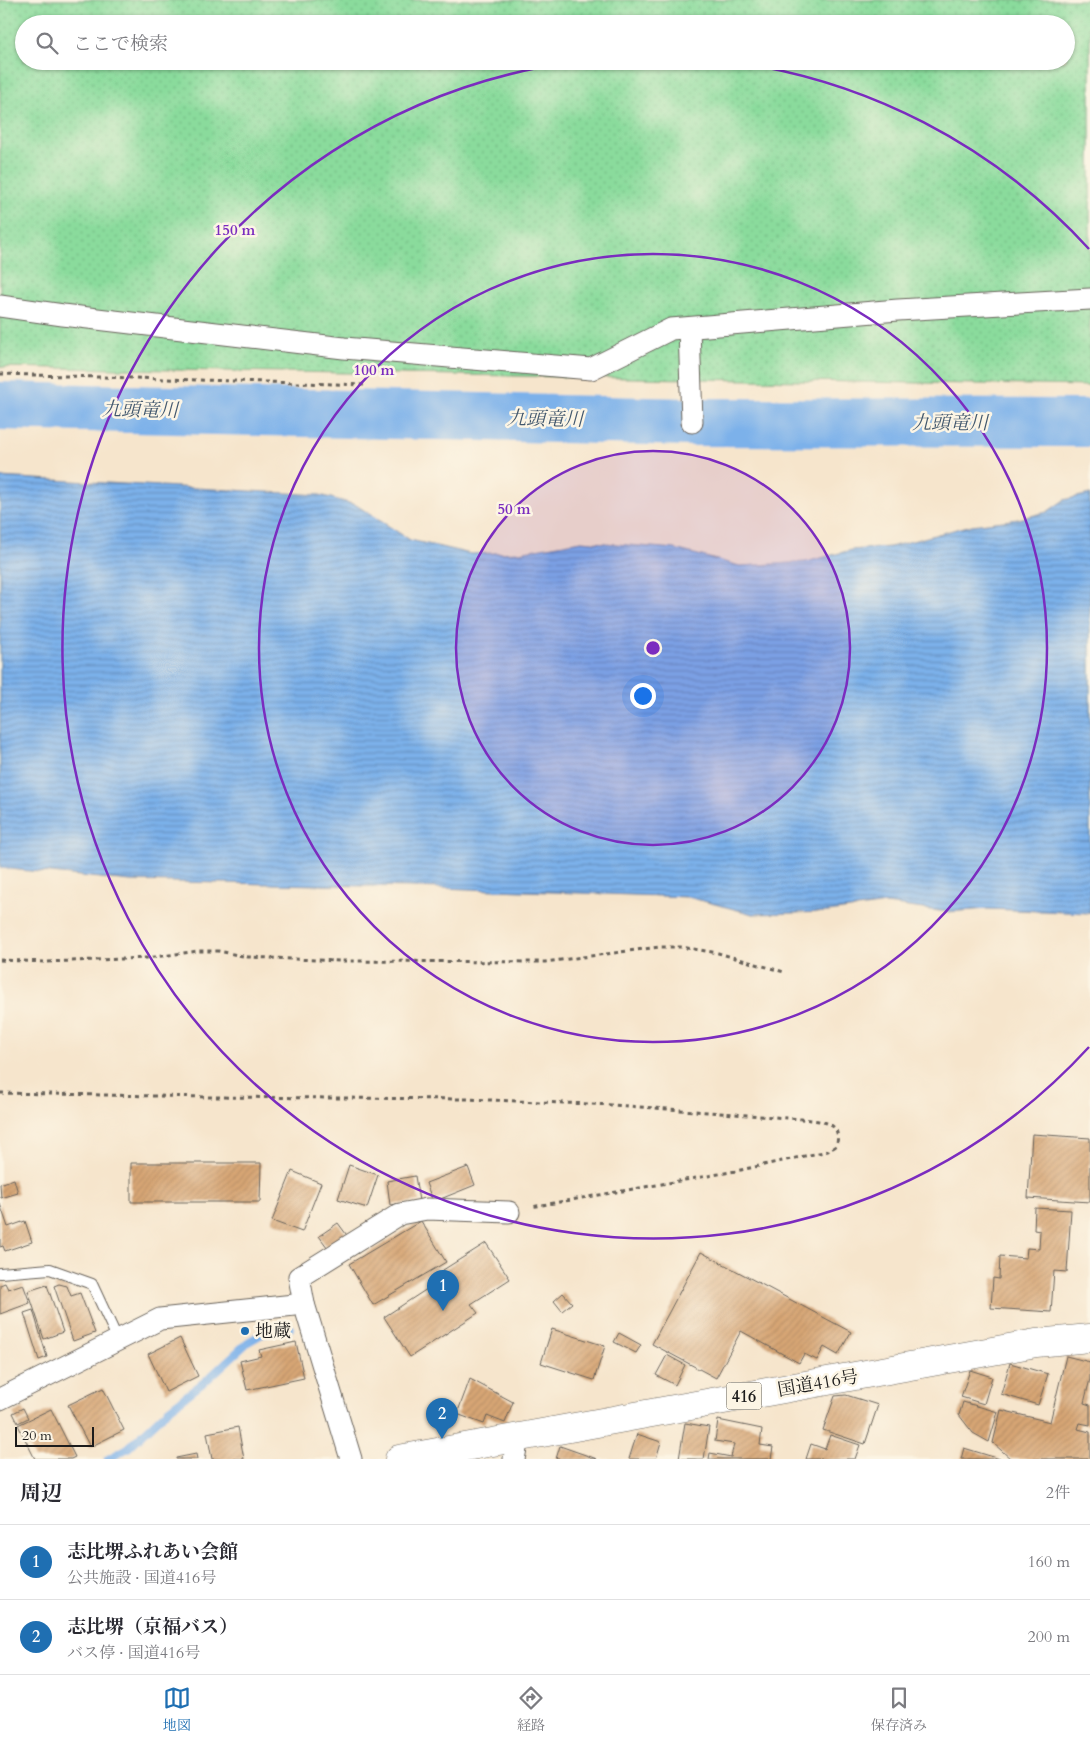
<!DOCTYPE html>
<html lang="ja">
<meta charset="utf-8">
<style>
:root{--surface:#fff;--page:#f2f2f3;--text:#2b2b33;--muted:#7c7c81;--line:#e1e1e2;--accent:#1f6fb2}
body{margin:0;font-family:Cardo,"Noto Serif JP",serif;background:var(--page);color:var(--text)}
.scale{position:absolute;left:15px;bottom:12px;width:79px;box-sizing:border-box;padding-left:5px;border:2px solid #1c1c1c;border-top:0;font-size:14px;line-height:18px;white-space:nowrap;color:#1c1c1c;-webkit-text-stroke:4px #fcf5e5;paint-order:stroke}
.you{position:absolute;left:642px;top:695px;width:18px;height:18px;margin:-12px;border:4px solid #fff;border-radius:50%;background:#1a73e8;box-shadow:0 0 0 8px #1a73e833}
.badge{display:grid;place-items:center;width:32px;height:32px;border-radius:50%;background:var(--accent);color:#fff;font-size:16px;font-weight:700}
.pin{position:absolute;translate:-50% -41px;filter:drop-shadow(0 1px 2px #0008)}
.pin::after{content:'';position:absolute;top:26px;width:18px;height:15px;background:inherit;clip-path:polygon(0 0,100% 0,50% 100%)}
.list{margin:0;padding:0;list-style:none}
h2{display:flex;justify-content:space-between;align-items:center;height:65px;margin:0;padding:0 20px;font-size:21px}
h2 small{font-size:16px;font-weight:400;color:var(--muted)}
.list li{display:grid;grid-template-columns:32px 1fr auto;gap:15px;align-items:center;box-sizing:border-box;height:75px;padding:0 20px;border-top:1px solid var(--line)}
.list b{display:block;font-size:19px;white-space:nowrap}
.list p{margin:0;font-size:16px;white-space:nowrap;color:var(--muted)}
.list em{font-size:16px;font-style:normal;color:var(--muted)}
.icon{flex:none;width:28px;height:28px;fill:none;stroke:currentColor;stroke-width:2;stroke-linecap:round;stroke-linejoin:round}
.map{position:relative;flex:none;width:1090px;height:1459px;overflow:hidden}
.search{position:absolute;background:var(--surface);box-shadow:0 1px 4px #0004;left:15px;right:15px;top:15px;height:55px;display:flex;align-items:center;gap:12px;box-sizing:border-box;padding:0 18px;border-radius:28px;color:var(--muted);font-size:19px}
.sheet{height:215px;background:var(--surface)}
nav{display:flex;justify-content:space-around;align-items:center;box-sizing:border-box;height:70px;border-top:1px solid var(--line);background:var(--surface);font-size:14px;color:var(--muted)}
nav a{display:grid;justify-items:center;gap:2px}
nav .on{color:var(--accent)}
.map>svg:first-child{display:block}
.grass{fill:url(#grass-dots);stroke:#537c5c;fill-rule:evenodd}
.water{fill:url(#water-rules);stroke:#4c6683}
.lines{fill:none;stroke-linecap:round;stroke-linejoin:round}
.stream{stroke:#7cb1ea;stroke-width:8}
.river{stroke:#7cb1ea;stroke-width:48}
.building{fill:url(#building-hatch)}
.lane-casing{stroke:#68625a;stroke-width:12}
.street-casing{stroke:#68625a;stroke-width:23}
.highway-casing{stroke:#68625a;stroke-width:29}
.path{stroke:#68625a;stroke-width:3;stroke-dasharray:4 4;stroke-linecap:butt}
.lane{stroke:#fff;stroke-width:10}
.street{stroke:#fff;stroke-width:21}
.highway{stroke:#fff;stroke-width:28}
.ring{fill:none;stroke:#7b2cbf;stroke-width:2.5}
.poi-dot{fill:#1f6fb2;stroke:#fcf5e5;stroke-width:2}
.labels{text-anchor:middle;stroke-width:5;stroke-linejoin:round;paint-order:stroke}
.shield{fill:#fcf5e5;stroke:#5f5d58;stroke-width:1}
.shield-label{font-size:16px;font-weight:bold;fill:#1c1c1c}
.poi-label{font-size:18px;fill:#1c1c1c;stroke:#fcf5e5;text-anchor:start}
.street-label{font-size:18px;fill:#1c1c1c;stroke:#fcf5e5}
.water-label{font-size:19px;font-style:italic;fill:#42586e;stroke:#fcf5e5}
.centre{fill:#7b2cbf;stroke:#fcf5e5;stroke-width:2.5}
.ring-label{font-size:15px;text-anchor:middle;font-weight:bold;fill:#7b2cbf;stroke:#fcf5e5;stroke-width:5;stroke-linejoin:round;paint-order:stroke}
</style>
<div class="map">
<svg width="1090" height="1459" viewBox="0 0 1090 1459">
<defs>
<pattern id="grass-dots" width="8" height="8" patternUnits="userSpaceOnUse" patternTransform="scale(1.25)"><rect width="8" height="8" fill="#8adb9c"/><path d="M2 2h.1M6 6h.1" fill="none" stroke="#76bb86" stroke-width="1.8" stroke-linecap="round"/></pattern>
<pattern id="water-rules" width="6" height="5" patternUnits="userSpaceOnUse" patternTransform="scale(1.25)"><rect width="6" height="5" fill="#7cb1ea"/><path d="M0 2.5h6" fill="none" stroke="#658fbd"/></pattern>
<pattern id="building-hatch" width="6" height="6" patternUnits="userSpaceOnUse" patternTransform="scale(1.25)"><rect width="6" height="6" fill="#d7a675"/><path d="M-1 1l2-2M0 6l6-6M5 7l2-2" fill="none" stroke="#b88e65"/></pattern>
</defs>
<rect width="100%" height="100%" fill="#fcf5e5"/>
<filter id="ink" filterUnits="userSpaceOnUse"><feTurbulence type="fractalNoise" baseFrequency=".02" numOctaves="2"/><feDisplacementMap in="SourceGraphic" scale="10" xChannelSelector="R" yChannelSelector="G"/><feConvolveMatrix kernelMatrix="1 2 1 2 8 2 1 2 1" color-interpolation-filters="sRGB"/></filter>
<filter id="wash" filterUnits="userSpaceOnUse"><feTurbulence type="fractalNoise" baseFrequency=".0096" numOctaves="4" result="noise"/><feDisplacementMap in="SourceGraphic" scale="20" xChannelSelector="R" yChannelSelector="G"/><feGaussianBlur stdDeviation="1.12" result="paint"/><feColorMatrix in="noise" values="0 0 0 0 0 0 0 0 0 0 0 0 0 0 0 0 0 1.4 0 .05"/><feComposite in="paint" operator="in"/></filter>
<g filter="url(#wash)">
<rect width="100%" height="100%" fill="#f6e5cc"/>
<!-- grass -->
<path class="grass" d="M0,0H1090V386L0,367ZM24,24H1066V61H24Z"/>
<!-- water -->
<path class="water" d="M0,477L320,495L356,505L410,540L471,554L519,552L581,541L675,549L740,566L806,562L851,550L890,547L972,525L1019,519L1047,512L1064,500L1090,494V913L988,909L947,912L886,904L828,912L753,914L688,897L414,887L131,881L0,868Z"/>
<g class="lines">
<!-- stream -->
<path class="stream" d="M108,1459L128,1448L168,1410L208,1379L248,1342L262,1334L290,1328"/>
<!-- river -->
<path class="river" d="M0,406L692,422L1090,423"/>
</g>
<g id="blocks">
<!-- building -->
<g class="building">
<path d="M1032,1134L1090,1138V1202L1028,1198Z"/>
<path d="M131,1163H261L260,1202H131Z"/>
<path d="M349,1165L378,1175L367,1208L338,1199Z"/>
<path d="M468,1167L475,1185L433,1202L426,1183Z"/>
<path d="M292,1171L321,1183L302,1232L272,1221Z"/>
<path d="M415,1176L419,1201L390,1205L387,1181Z"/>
<path d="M14,1179L18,1193L1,1198L0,1184Z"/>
<path d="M0,1204L8,1227L25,1221L32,1242L5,1251L3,1246L0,1247Z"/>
<path d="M1035,1208L1071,1210L1067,1272L1054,1271L1051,1312L991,1308L993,1278L999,1279L1000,1256L1026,1258L1027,1248L1039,1249L1040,1231L1034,1230Z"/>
<path d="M421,1221L446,1262L373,1305L349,1264Z"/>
<path d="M338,1223L349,1238L330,1251L319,1236Z"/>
<path d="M486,1243L510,1279L471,1304L478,1313L410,1357L384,1317L447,1276L443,1270Z"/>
<path d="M701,1252L851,1332L838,1355L824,1347L817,1360L804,1354L799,1363L741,1331L716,1378L652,1344Z"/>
<path d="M5,1283L8,1289L23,1284L30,1303L0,1314V1285Z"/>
<path d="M59,1284L67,1286L71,1296L80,1293L95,1333L73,1341L54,1286Z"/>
<path d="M47,1285L63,1332L44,1339L28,1291Z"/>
<path d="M563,1293L572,1303L562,1311L554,1301Z"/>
<path d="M33,1310L47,1357L39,1360L24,1313Z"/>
<path d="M552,1329L605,1346L594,1380L541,1363Z"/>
<path d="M619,1333L641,1345L636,1353L614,1342Z"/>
<path d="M180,1338L198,1376L166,1392L148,1354Z"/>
<path d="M296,1342L304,1378L247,1390L240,1361L261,1356L259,1350Z"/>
<path d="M667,1355L685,1365L675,1385L656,1375Z"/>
<path d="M1066,1356L1090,1362V1379L1084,1403L1090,1405V1425L1080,1423L1078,1429L1090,1432V1459H1011L993,1443L1001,1410L1050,1422Z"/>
<path d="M1010,1363L1048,1374L1038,1405L1001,1394Z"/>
<path d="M970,1370L992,1377L984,1404L961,1397Z"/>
<path d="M470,1379L513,1402L505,1423L487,1416L484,1424L457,1414Z"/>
<path d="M103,1388L124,1430L90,1447L68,1405Z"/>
<path d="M846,1395L878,1405L865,1444L823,1430L835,1396Z"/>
<path d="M963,1402L998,1412L989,1442L973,1433L959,1415Z"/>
<path d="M23,1408L28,1418L18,1423L13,1413Z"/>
<path d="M51,1409L75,1457L71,1459H35L18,1425Z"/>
<path d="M718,1420L762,1429L760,1445L773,1447L771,1459H709L710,1453L731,1457L734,1444L715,1441Z"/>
<path d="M685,1423L709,1427L704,1459H679Z"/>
<path d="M238,1427L244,1459H212L207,1433Z"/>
<path d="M637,1434L661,1442L656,1459H629Z"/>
<path d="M830,1435L860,1445L855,1459H806L811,1444L825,1449Z"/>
<path d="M560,1446L597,1459H556Z"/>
<path d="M964,1448L1000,1459H961Z"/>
<path d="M196,1454L197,1459H176V1458Z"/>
</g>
</g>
</g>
<g filter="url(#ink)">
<use href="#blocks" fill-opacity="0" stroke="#68625a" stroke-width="1"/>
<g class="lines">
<defs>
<path id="lane" d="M0,1273L50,1269L92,1284L118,1340"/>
<g id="street">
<path d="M0,306L63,315L344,348L591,369L671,329L898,310L1090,299"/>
<path d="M689,328L692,422"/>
<path d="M0,1399L160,1319L304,1304"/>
<path d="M351,1459L304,1304L299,1277L400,1214L427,1209L509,1212"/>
<path d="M514,1459L518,1438"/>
</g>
<path id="highway" d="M399,1459L1036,1343L1090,1338"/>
</defs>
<!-- lane casing -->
<use href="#lane" class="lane-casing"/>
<!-- street casing -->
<use href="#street" class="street-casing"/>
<!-- highway casing -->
<use href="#highway" class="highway-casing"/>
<!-- path -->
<g class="path">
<path d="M0,374L366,385"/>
<path d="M0,960L46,962L147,958L198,951H218L248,957L339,961L545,962L659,947H681L718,953L784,972"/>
<path d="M0,1093L208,1097L466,1099L614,1105L801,1119C820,1121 844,1121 836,1146L828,1151L736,1171L531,1207"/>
</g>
<!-- lane -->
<use href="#lane" class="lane"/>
<!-- street -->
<use href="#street" class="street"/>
<!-- highway -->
<use href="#highway" class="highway"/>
</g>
</g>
<!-- distance rings -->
<circle cx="653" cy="648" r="197" fill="#7b2cbf" fill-opacity=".12"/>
<g class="ring">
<circle cx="653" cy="648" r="197"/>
<circle cx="653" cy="648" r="394"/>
<path d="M1089 1047A591 591 0 1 1 581 61M725 61A591 591 0 0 1 1089 249"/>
</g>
<!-- markers -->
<circle class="poi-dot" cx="245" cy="1331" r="5"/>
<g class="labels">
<!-- shield labels -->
<rect class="shield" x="726.5" y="1382.5" width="35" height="27" rx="4"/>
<g class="shield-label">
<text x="744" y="1402">416</text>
</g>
<!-- poi labels -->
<g class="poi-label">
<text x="255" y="1337">地蔵</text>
</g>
<!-- street labels -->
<g class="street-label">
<text transform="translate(818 1383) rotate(-10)" y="6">国道416号</text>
</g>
<!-- water labels -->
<g class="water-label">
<text transform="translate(140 409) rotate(1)" y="7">九頭竜川</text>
<text transform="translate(545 418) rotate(1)" y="7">九頭竜川</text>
<text x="950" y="429">九頭竜川</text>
</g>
</g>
<circle cx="653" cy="648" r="8" class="centre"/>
<g class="ring-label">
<text x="235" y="235">150 m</text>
<text x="374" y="375">100 m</text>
<text x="514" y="514">50 m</text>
</g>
</svg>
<div class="scale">20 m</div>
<div class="you"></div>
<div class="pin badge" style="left:443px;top:1311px">1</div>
<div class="pin badge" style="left:442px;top:1439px">2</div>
<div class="search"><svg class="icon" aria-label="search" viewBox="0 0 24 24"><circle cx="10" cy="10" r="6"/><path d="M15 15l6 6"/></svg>ここで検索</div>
</div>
<section class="sheet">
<h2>周辺<small>2件</small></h2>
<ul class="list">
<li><span class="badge">1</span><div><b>志比堺ふれあい会館</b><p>公共施設 · 国道416号</p></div><em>160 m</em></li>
<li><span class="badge">2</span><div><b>志比堺（京福バス）</b><p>バス停 · 国道416号</p></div><em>200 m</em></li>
</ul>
</section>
<nav>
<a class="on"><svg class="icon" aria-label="map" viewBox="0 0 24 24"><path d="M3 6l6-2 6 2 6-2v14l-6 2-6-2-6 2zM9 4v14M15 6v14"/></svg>地図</a>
<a><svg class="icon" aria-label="directions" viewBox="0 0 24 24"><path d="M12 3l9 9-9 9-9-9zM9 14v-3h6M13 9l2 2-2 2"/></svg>経路</a>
<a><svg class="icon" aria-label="saved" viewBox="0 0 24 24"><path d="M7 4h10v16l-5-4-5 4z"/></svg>保存済み</a>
</nav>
